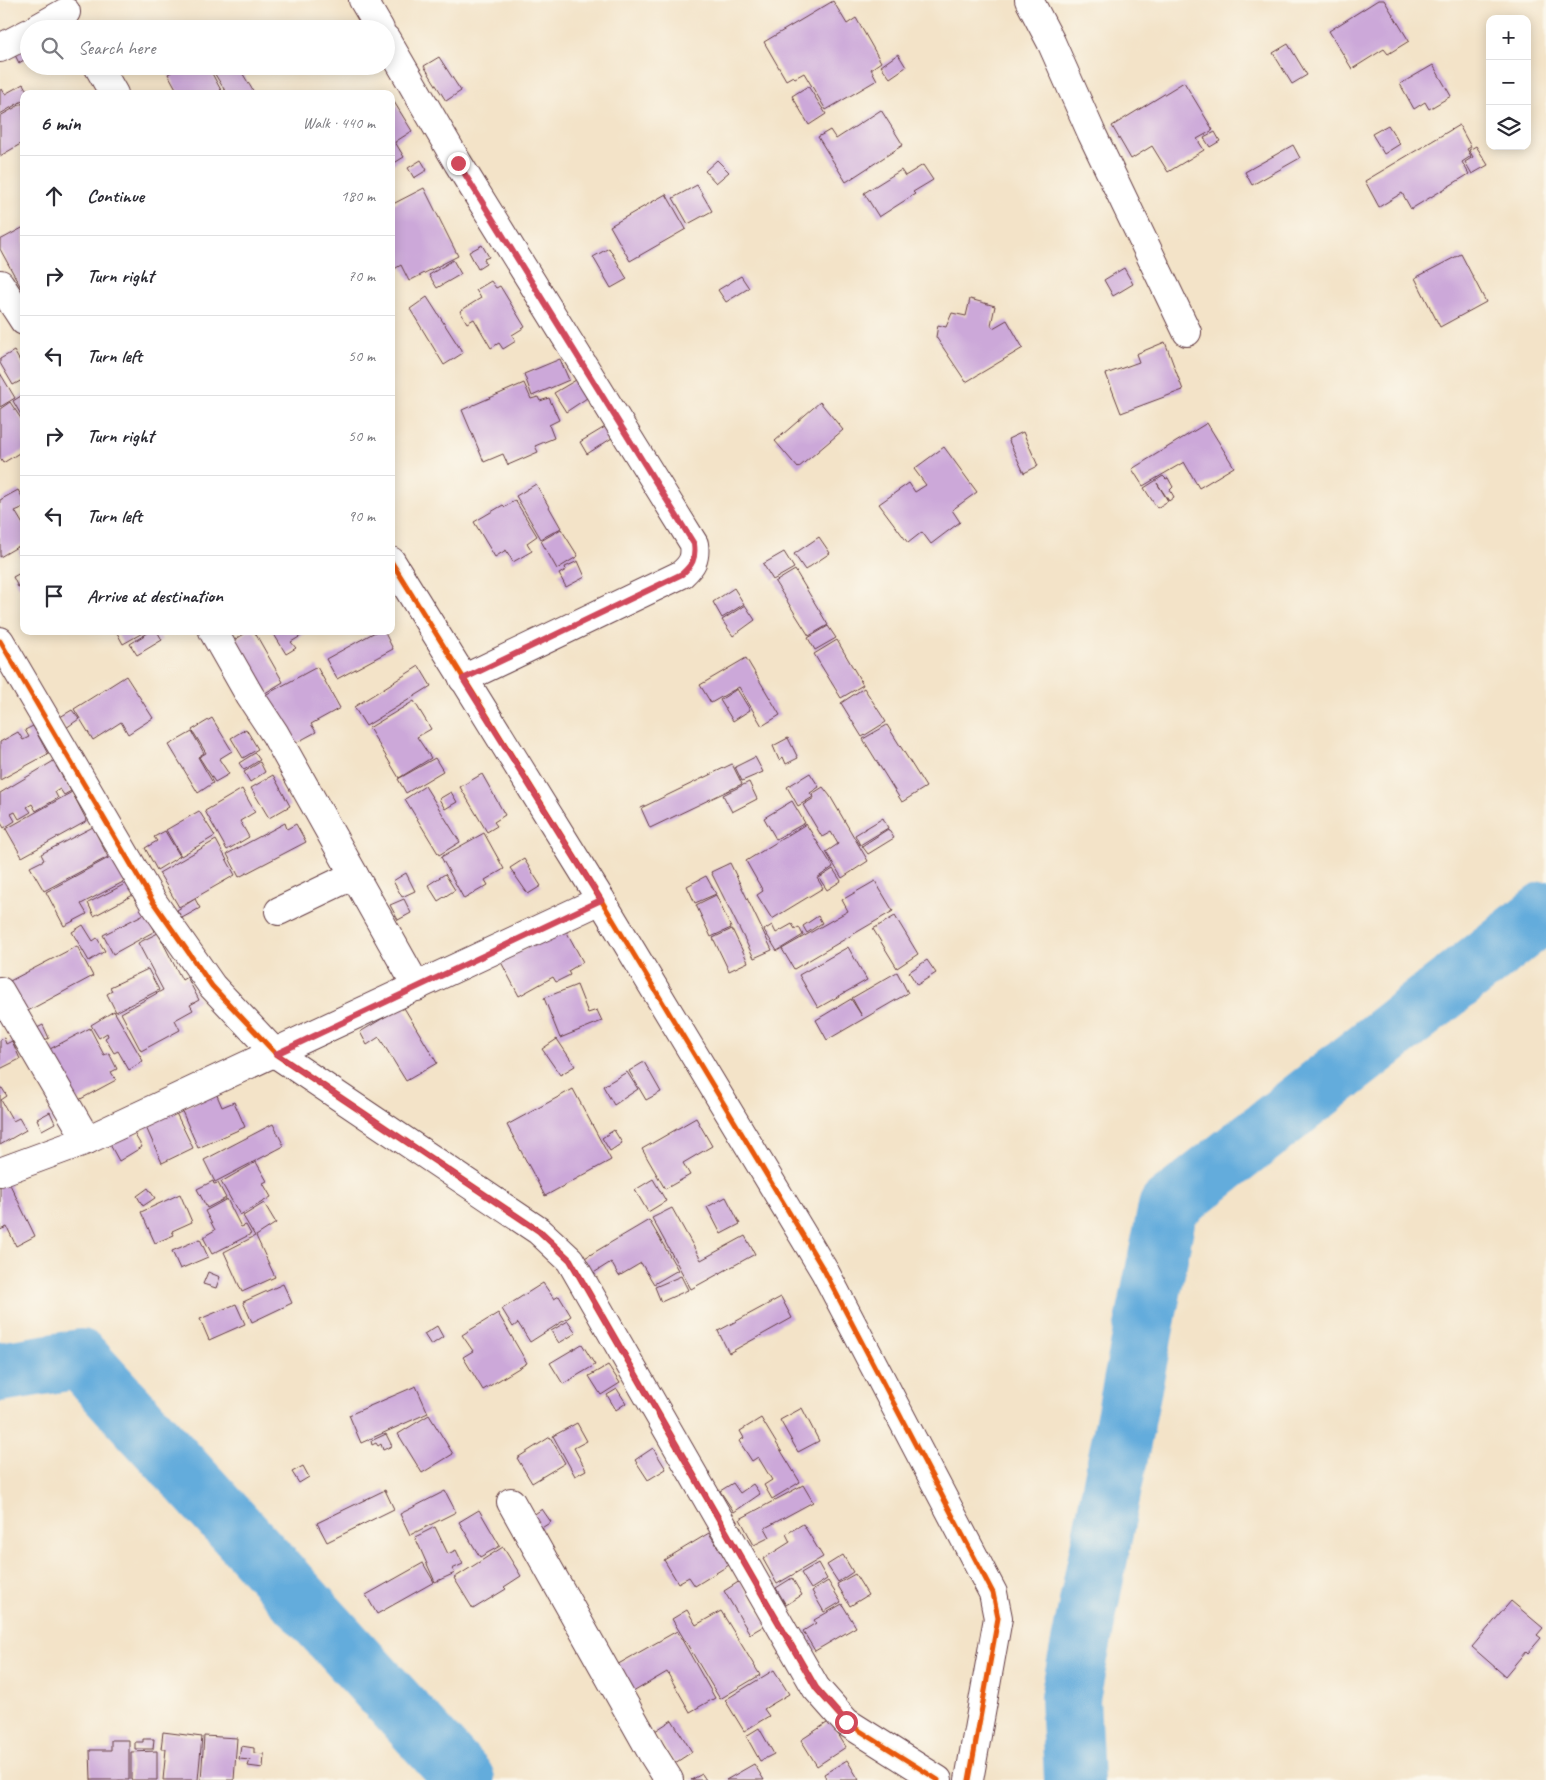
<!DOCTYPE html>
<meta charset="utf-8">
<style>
:root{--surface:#fff;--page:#f7f7f7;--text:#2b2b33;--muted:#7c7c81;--line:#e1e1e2}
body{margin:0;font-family:Caveat,sans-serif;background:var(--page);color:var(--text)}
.controls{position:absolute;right:15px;top:15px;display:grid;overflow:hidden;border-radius:10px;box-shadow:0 2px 12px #0003}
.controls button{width:45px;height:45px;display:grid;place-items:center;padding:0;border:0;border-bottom:1px solid var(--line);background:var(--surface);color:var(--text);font:25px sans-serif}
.stop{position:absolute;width:15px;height:15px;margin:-11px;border:4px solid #d1495b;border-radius:50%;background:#fff}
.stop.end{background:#d1495b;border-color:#fff;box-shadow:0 1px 5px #0008}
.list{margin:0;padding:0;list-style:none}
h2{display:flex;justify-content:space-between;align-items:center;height:65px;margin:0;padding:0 20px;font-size:21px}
h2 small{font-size:16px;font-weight:400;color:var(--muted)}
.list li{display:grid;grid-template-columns:32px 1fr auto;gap:15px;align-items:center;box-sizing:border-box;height:80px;padding:0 20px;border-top:1px solid var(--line)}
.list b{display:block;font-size:19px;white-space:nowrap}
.list em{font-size:16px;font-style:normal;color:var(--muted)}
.icon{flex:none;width:28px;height:28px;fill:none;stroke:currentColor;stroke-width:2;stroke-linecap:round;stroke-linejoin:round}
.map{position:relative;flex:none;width:1546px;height:1780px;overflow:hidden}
.search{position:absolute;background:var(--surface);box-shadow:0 2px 12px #0003;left:20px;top:20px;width:375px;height:55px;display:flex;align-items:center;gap:12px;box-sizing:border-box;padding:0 18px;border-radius:28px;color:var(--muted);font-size:19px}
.panel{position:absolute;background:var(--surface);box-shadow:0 2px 12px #0003;left:20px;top:90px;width:375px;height:545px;border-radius:10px}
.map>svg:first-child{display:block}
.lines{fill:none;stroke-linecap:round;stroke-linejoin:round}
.river{stroke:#64acdc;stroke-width:60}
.building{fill:#cca8d9}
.street-casing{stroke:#633c43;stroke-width:30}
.street{stroke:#fff;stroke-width:28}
.cycleway-casing{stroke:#fbf7ec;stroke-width:8}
.cycleway{stroke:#e8590c;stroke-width:5}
.route{stroke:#d1495b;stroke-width:6}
</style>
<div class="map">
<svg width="1546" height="1780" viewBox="0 0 1546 1780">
<rect width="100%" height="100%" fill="#fbf7ec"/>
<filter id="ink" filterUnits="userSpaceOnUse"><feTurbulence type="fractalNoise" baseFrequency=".02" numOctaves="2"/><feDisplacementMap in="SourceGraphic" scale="10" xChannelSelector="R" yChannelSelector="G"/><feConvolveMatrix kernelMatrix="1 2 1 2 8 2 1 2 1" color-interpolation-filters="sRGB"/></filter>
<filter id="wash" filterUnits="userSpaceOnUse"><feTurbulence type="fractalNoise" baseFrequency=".0096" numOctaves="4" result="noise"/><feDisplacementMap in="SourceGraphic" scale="20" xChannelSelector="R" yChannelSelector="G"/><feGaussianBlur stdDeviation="1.12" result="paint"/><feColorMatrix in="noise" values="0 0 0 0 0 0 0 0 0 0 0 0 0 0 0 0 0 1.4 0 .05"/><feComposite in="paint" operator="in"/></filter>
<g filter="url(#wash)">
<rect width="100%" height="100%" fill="#f3e3c8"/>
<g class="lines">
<!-- river -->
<g class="river">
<path d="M0,1372L80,1359L465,1780"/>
<path d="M1074,1780L1070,1698L1168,1207L1546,911"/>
</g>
</g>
<g id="blocks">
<!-- building -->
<g class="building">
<path d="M1378,0H1384L1409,41L1388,54L1384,49L1352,69L1329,31Z"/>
<path d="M833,1L847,24L856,18L881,62L871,69L877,80L826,110L804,73L795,78L793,76L786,80L764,42Z"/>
<path d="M1288,44L1307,75L1292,84L1273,53Z"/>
<path d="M29,45V57L19,63L14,53Z"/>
<path d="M898,54L906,67L890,78L881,66Z"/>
<path d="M439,57L461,91L446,101L424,66Z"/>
<path d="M1433,65L1451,96L1429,109L1425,102L1414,109L1400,84Z"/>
<path d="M182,66H208L223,94H179L168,74Z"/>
<path d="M210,66H238L255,94H227Z"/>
<path d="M1184,82L1213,130L1197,139L1204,150L1168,172L1152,146L1131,159L1112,126Z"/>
<path d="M23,84L29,94H24V100L0,114V90L2,89L5,94Z"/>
<path d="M808,86L826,114L809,125L792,96Z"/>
<path d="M391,97L412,131L395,142L404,157L391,165Z"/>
<path d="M23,103L24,142L0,156V116Z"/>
<path d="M881,110L903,145L846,182L818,137L830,130L836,139Z"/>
<path d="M1388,125L1400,144L1384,154L1372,134Z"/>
<path d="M1459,125L1471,147L1467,149L1471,156L1462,162L1469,174L1411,209L1402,193L1379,207L1365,181Z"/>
<path d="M1215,132L1220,141L1210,147L1204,138Z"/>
<path d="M1293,145L1300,158L1252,185L1245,172Z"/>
<path d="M1476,146L1488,165L1472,174L1465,162L1473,157L1469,150Z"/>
<path d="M421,160L427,170L414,178L408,168Z"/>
<path d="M717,160L729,172L716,183L705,171Z"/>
<path d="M923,165L933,180L913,192L915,194L879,217L864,193L901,170L905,176Z"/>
<path d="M697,185L712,211L688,224L673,198Z"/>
<path d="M424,188L458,256L409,281L401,265L391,271V205Z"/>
<path d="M666,194L686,229L630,261L610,226Z"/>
<path d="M24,227V293L0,249V240Z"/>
<path d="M482,245L489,257L484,259L486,264L478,269L469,252Z"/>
<path d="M609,248L627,279L611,288L593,257Z"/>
<path d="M1461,254L1486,302L1440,327L1415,278Z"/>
<path d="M453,260L461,274L437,288L429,275Z"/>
<path d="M1124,268L1133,284L1113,296L1104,280Z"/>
<path d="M741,276L749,288L726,302L718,290Z"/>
<path d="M491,281L496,288L500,286L525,327L512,335L516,341L503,349L499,343L491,348L474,319L467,323L460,311L481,298L476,290Z"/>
<path d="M427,297L463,353L444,365L410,309Z"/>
<path d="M970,299L995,306L991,325L993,328L1007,320L1023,348L966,382L936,337L938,325L946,327L952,313L966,316Z"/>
<path d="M1165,342L1183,390L1121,413L1106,374L1139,362L1136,354Z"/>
<path d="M14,351L24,368V379L13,385L0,363V359Z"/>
<path d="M560,359L569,380L532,396L524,374Z"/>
<path d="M0,373L15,398L0,407Z"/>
<path d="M576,380L587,398L566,412L554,393Z"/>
<path d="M524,383L531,399L538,397L540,401L549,398L559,420L549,425L554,438L535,446L538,452L508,465L503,454L484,462L462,410Z"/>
<path d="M24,394V420L13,401Z"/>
<path d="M10,402L24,423V450L3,463L0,458V409Z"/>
<path d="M820,402L843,430L798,468L775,441Z"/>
<path d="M1207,423L1234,467L1199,488L1184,462L1143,486L1132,469Z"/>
<path d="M605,427L612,438L587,454L580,442Z"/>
<path d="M1023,432L1038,466L1024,473L1008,439Z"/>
<path d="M944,447L977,492L952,510L960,522L931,544L922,532L908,543L879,504L909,483L915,492L926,485L914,469Z"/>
<path d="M1163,476L1166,479L1168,478L1173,487L1170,490L1174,497L1169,501L1157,483L1168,501L1157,508L1144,488Z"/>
<path d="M536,484L561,528L541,539L516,496Z"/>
<path d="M18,490L24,500V507L15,511L24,526V543L0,557V500Z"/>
<path d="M515,500L537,536L527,543L532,551L513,562L506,550L495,557L474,522L503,505L505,507Z"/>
<path d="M561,529L578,556L557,569L541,541Z"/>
<path d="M819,537L830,553L805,570L794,554Z"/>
<path d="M24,548V565L18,551Z"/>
<path d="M784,552L794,568L773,580L763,564Z"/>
<path d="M578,561L585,577L566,587L559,574L566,570L565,567Z"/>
<path d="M795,570L828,625L809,636L775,582Z"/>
<path d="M24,571V584L18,587L13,577Z"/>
<path d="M734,588L744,604L722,618L713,602Z"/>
<path d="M745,605L755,620L733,636L722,620Z"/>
<path d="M828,626L836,638L815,650L808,638Z"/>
<path d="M116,631H146L123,644Z"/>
<path d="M151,631H157L162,640L137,655L130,644Z"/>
<path d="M249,631H254L283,682L262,695L231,642Z"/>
<path d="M272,631H309L291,642L296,648L286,654Z"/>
<path d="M377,631H384L393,649L337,679L326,659Z"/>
<path d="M837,640L863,685L841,698L814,654Z"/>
<path d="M746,658L780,715L762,726L739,687L711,703L700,685Z"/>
<path d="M419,666L431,686L366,726L354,707Z"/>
<path d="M317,667L340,708L311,724L316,732L292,745L265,695Z"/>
<path d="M126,676L153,718L128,734L121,722L93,740L74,709Z"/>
<path d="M864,688L886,722L862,737L841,703Z"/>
<path d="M737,689L750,710L733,721L720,700Z"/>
<path d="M414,701L431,729L417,737L431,758L399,778L369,728Z"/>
<path d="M72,710L79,719L66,728L60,717Z"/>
<path d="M212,718L232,751L219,759L229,774L215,782L199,757L206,753L192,730Z"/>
<path d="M887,725L926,787L902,802L863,739Z"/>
<path d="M33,726L48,754L0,780V742L18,732L23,740L29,737L25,730Z"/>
<path d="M246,729L258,749L243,758L231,738Z"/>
<path d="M192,732L204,753L198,757L213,783L198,793L169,745Z"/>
<path d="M788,738L798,758L786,764L783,757L779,760L773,746Z"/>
<path d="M255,753L260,760L244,770L239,763Z"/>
<path d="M755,757L763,772L742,781L735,767Z"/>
<path d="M435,758L443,771L406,793L398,779Z"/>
<path d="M57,759L60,764L56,766L71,791L64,795L60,789L55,792L58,798L36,811L32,804L27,807L31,812L19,819L15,812L11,814L15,821L4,828L0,821V793Z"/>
<path d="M260,762L265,772L250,782L244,772Z"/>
<path d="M732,764L742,784L650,828L641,808Z"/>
<path d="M810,773L819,787L810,793L813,797L798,806L787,787Z"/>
<path d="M482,774L505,815L494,822L497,826L487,832L460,787Z"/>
<path d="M273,775L290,806L269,818L251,788Z"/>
<path d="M749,782L757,799L732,812L723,795Z"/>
<path d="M425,786L460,842L439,855L405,799Z"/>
<path d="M823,787L830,796L868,861L842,878L826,852L838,844L831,832L822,837L803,805L814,798L812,794Z"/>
<path d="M242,789L255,812L240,821L249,837L227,850L205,811Z"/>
<path d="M72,792L87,821L22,857L6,829Z"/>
<path d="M451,792L457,802L445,809L439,799Z"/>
<path d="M792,801L805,823L776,839L764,818Z"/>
<path d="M199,811L215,836L181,856L166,830Z"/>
<path d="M883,818L888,828L860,845L855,835Z"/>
<path d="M285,823L287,829L296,824L306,842L239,877L227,854Z"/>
<path d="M806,824L833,867L817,878L823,888L772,919L757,895L763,891L746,861Z"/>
<path d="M93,827L108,857L44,891L30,867L44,860L41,854Z"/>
<path d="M888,829L894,838L868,854L862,846Z"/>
<path d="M165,831L180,856L157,870L145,848L157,841L154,837Z"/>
<path d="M484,833L504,869L485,880L488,885L464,899L441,857Z"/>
<path d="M216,840L235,875L179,907L159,873Z"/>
<path d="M112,856L125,881L81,904L87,914L64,926L46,892Z"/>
<path d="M524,859L541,886L528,894L510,868Z"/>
<path d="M730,863L772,950L754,958L711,872Z"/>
<path d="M833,869L841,881L827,890L819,878Z"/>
<path d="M406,873L415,891L402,897L393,881Z"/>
<path d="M445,874L455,890L438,901L428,885Z"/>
<path d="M706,876L716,894L695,903L687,886Z"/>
<path d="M875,881L893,911L794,969L782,949L848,911L842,900Z"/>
<path d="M127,883L133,895L94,916L88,903Z"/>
<path d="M716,895L731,928L711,937L696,905Z"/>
<path d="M195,899L200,908L182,918L177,910Z"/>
<path d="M404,899L411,913L398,920L390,905Z"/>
<path d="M146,913L155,931L113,954L103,935Z"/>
<path d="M818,916L822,923L807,933L803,926Z"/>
<path d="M895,916L918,954L897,968L873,929Z"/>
<path d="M792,924L795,929L799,927L803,935L777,951L764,930L772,925L776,933Z"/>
<path d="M83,925L93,941L97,938L105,951L89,961L72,932Z"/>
<path d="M564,927L583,962L568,971L570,975L556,982L553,977L519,996L501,962Z"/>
<path d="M732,929L748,962L729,971L713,938Z"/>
<path d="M158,933L182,980L187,977L199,1000L190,1005L193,1010L175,1020L180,1030L141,1051L121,1013L163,990L138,943Z"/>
<path d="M77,946L93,976L24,1013L8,982Z"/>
<path d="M848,947L867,980L818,1008L799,975Z"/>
<path d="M927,960L936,973L917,985L909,972Z"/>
<path d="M148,969L159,990L116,1012L107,994L112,991L110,987Z"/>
<path d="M897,972L908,993L827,1040L816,1020L851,999L862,1016L852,998Z"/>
<path d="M577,985L588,1013L597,1010L602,1021L560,1038L544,998Z"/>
<path d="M403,1006L437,1063L406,1081L379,1037L367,1045L360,1032Z"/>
<path d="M114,1011L143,1061L129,1070L118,1051L114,1053L105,1038L108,1036L107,1033L99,1038L91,1025Z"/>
<path d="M43,1025L49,1038L41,1042L35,1029Z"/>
<path d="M90,1028L104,1055L109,1053L117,1069L111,1072L116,1080L77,1101L50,1049Z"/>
<path d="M4,1038L6,1044L12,1041L20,1059L0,1069V1040Z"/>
<path d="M557,1039L575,1066L560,1075L542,1049Z"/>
<path d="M644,1062L661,1092L646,1100L629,1071Z"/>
<path d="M627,1072L638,1089L614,1105L603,1086Z"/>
<path d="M2,1088L7,1096L1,1100L13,1121L19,1118L26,1130L0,1145V1089Z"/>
<path d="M573,1089L611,1160L545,1196L507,1125Z"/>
<path d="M216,1093L222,1107L234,1102L245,1127L198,1148L181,1109Z"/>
<path d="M175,1111L193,1148L162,1163L145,1125Z"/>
<path d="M50,1112L55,1123L42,1130L37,1119Z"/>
<path d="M696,1118L712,1146L683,1163L690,1175L665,1189L642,1149Z"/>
<path d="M273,1124L284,1146L215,1182L204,1160Z"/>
<path d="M131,1128L142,1147L119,1161L108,1141Z"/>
<path d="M614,1130L622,1143L610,1151L602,1138Z"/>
<path d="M256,1162L267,1181L263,1183L271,1197L240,1215L221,1182Z"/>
<path d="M4,1172L35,1236L16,1246L7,1227L0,1230V1174Z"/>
<path d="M653,1179L666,1201L648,1212L635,1190Z"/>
<path d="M213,1181L214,1184L218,1183L226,1198L207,1208L197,1189Z"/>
<path d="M148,1188L155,1198L143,1206L137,1196Z"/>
<path d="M180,1194L192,1222L172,1231L174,1235L155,1243L141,1212Z"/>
<path d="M726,1197L740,1224L721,1234L707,1207Z"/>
<path d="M227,1199L241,1227L246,1225L251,1234L212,1254L203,1237L215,1230L205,1211Z"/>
<path d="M264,1203L276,1223L256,1236L275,1277L242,1292L224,1252L255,1236L243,1216Z"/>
<path d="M672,1208L701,1260L745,1236L755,1254L691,1289L652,1218Z"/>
<path d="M649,1220L678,1270L654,1284L641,1263L619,1276L611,1262L592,1274L583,1259Z"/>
<path d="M200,1239L208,1257L180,1269L172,1251Z"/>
<path d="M208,1272L220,1277L216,1288L203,1284Z"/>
<path d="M681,1276L688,1290L661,1302L655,1287Z"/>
<path d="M543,1283L554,1299L559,1296L571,1316L530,1342L518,1323L513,1327L502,1309Z"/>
<path d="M283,1284L292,1303L252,1322L243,1302Z"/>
<path d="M781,1297L792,1318L729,1353L718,1331Z"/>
<path d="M236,1304L245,1324L209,1340L200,1319Z"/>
<path d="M498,1313L527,1363L483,1390L463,1357L473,1351L462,1335Z"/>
<path d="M568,1321L576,1333L559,1343L551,1331Z"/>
<path d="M437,1326L443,1337L431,1345L424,1334Z"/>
<path d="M582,1344L595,1365L563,1384L550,1363Z"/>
<path d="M608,1365L620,1383L601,1395L589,1376Z"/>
<path d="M416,1386L428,1413L361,1443L349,1415Z"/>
<path d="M617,1389L626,1403L616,1410L607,1395Z"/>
<path d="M802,1408L819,1441L798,1452L780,1420Z"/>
<path d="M429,1415L453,1454L422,1473L398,1434Z"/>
<path d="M761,1418L800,1482L772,1499L764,1485L772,1480L758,1457L752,1461L739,1441L744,1438L740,1431Z"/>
<path d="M577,1423L587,1441L574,1448L586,1470L575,1476L553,1436Z"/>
<path d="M386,1434L392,1446L383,1450L381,1444L378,1446L376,1443L372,1445L371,1441Z"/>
<path d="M550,1437L565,1463L532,1483L517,1458Z"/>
<path d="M653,1448L666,1469L648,1480L635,1460Z"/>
<path d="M303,1466L309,1477L299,1483L292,1472Z"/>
<path d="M733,1483L740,1493L753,1484L760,1494L734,1512L720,1491Z"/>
<path d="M803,1485L813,1502L765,1528L770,1537L754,1545L740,1519Z"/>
<path d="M385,1490L394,1509L327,1542L317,1523Z"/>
<path d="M445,1491L456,1512L410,1535L400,1514Z"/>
<path d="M542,1509L551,1522L537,1531L529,1518Z"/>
<path d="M479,1510L500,1546L480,1557L459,1522Z"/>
<path d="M803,1524L823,1557L777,1584L763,1559L790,1542L786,1534Z"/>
<path d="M435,1527L448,1554L456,1550L463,1564L452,1569L455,1573L435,1582L415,1537Z"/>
<path d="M709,1533L729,1565L695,1586L689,1577L678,1583L664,1560Z"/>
<path d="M503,1547L521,1576L504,1587L506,1589L473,1609L454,1578Z"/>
<path d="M843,1555L853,1572L838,1582L827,1565Z"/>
<path d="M423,1563L434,1582L377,1614L366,1595Z"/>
<path d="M818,1563L827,1579L811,1589L801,1573Z"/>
<path d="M855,1574L868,1595L850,1606L837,1584Z"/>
<path d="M792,1578L802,1595L786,1605L776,1588Z"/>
<path d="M740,1581L767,1624L750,1634L724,1591Z"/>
<path d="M828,1581L841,1602L824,1612L812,1591Z"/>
<path d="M1511,1601L1543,1628L1537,1635L1541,1638L1528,1653L1526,1651L1505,1676L1472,1647Z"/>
<path d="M842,1604L856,1627L815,1651L803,1631L816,1623L814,1620Z"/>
<path d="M687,1610L696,1625L721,1611L760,1675L720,1699L672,1619Z"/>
<path d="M677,1631L715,1698L690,1712L667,1672L628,1695L613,1667Z"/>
<path d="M774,1670L789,1694L764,1709L769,1716L744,1731L725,1700Z"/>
<path d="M672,1720L692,1752L675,1763L655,1731Z"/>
<path d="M830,1721L846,1747L817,1766L801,1740Z"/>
<path d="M759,1728L774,1754L760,1761L746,1736Z"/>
<path d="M163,1732L202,1737L198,1780H163L166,1749H161Z"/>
<path d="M204,1736L237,1738L234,1780H201Z"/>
<path d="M143,1739H154L153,1749H135V1742H143Z"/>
<path d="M111,1740H129V1780H91L90,1750H111Z"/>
<path d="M241,1746L254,1748V1753L264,1754L263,1768L248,1766L250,1760L239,1759Z"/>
<path d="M157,1751V1780H131V1752Z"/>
<path d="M847,1760L859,1780H827L824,1774Z"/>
<path d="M754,1764L764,1780H726Z"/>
<path d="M702,1774L706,1780H691Z"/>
</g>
</g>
</g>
<g filter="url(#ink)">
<use href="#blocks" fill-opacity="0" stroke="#633c43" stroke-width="1"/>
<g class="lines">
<defs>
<g id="street">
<path d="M363,0L380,29"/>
<path d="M1029,0L1051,42L1092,134L1187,332"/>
<path d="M36,29L66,12"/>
<path d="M386,39L458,163L694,544C696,559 692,565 682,574L463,679"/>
<path d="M0,48L29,33"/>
<path d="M98,66L114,94"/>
<path d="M0,284L24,321"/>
<path d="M391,561L601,900L825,1272L993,1593L998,1618L969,1780"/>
<path d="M213,631L250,696L275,734L417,987"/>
<path d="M0,641L153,902L212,986L276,1054L539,1231L570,1260L816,1688L846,1722L938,1780"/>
<path d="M279,911L354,875"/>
<path d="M0,991L87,1140"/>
<path d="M0,1172L87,1140L601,900"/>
<path d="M511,1502L652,1753L669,1780"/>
</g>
</defs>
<!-- street casing -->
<use href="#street" class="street-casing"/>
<!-- street -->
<use href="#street" class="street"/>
<defs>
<g id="cycleway">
<path d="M391,561L601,900L825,1272L993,1593L998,1618L969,1780"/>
<path d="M0,641L153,902L212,986L276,1054L539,1231L570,1260L816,1688L846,1722L938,1780"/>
</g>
</defs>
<!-- cycleway casing -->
<use href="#cycleway" class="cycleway-casing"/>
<!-- cycleway -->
<use href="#cycleway" class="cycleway"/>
</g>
</g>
<g class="lines" filter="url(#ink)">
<!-- route -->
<path class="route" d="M458,163L694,544C696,559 692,565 682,574L463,679L601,900L276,1054L539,1231L570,1260L816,1688L846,1722"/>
</g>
</svg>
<div class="controls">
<button>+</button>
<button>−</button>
<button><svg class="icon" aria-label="layers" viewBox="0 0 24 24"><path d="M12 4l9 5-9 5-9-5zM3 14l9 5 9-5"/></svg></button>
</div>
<div class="stop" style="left:846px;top:1722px"></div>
<div class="stop end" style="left:458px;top:163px"></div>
<div class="search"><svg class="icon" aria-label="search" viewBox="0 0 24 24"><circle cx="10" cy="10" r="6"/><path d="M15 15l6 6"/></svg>Search here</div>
<section class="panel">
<h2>6 min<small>Walk · 440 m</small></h2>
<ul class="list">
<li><svg class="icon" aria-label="ahead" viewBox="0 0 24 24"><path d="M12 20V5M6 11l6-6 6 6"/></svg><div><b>Continue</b></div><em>180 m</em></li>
<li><svg class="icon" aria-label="right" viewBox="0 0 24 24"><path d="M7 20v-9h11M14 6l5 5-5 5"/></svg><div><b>Turn right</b></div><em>70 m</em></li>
<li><svg class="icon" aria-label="left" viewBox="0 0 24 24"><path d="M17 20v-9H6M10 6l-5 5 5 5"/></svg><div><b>Turn left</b></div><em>50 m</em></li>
<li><svg class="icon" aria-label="right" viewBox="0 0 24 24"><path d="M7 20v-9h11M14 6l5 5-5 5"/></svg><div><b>Turn right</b></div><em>50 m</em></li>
<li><svg class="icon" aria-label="left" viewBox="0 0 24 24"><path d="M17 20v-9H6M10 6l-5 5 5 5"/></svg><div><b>Turn left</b></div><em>90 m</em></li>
<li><svg class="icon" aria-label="arrive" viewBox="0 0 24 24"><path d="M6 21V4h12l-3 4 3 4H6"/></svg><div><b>Arrive at destination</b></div></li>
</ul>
</section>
</div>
